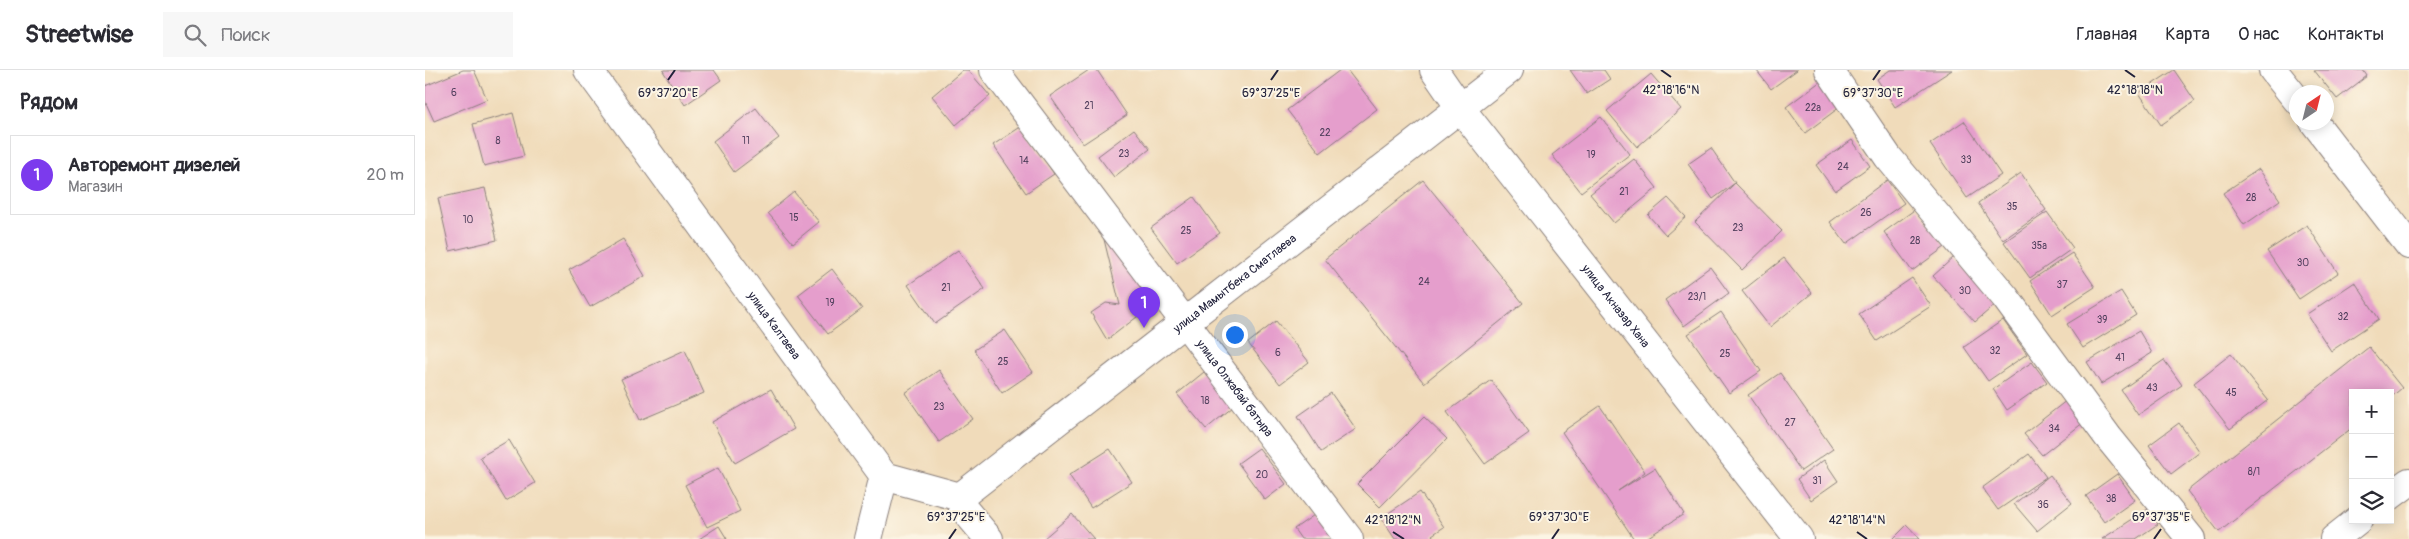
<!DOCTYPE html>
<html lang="ru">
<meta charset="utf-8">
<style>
:root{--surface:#fff;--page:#f7f7f7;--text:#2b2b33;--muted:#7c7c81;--line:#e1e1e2;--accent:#7c3aed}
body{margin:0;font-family:Pangolin,sans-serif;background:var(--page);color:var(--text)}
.controls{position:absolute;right:15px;bottom:15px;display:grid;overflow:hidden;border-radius:0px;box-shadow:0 2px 12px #0003}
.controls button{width:45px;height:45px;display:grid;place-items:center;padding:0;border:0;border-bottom:1px solid var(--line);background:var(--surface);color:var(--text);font:25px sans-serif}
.compass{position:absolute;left:1864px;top:15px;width:45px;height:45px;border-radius:50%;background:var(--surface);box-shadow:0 2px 12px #0003;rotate:35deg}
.you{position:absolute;left:809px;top:264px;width:18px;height:18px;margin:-12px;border:4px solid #fff;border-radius:50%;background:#1a73e8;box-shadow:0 0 0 8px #1a73e833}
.badge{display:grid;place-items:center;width:32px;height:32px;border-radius:50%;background:var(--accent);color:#fff;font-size:16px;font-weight:700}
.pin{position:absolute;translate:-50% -41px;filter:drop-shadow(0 1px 2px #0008)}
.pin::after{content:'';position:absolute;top:26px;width:18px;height:15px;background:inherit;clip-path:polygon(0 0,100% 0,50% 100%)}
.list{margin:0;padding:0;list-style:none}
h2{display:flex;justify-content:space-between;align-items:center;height:65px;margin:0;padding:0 20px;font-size:21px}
h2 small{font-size:16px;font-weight:400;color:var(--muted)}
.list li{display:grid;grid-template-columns:32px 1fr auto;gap:15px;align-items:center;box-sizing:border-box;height:80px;margin:0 10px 10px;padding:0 10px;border:1px solid var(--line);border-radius:0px}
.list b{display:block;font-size:19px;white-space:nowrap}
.list p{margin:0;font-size:16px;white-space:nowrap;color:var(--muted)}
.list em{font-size:16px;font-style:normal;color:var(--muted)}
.icon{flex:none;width:28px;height:28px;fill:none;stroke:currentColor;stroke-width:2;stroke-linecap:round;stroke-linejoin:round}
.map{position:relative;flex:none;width:1984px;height:469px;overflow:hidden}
header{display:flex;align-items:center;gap:30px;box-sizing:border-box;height:70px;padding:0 25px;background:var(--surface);border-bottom:1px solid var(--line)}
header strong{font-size:24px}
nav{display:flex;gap:28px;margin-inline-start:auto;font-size:18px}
.search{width:350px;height:45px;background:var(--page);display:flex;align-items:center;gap:12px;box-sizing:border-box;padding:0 18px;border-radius:0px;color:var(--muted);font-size:19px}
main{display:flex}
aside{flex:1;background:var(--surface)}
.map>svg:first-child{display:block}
.building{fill:#e59ecc}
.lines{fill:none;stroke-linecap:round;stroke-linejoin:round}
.minor-casing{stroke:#897e7a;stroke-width:30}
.major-casing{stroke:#897e7a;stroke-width:30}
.minor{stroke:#fff;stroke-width:28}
.major{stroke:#fff;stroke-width:28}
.ticks{fill:none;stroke:#22223b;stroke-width:2}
.labels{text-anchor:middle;stroke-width:4;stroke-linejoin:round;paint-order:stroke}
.number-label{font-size:10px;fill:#53415f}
.street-label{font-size:12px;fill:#22223b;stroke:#fcf5e5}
.ticks-label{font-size:12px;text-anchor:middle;fill:#22223b;stroke:#fcf5e5;stroke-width:4;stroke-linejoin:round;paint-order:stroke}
</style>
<header>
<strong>Streetwise</strong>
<div class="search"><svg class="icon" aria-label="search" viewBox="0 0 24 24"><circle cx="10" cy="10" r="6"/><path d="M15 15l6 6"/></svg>Поиск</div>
<nav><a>Главная</a><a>Карта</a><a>О нас</a><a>Контакты</a></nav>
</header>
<main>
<aside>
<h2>Рядом<small></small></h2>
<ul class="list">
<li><span class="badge">1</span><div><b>Авторемонт дизелей</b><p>Магазин</p></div><em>20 m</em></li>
</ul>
</aside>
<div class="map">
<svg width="1984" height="469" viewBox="0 0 1984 469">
<rect width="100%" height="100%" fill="#fcf5e5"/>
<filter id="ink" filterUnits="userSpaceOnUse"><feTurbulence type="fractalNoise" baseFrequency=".02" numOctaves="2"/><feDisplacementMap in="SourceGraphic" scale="10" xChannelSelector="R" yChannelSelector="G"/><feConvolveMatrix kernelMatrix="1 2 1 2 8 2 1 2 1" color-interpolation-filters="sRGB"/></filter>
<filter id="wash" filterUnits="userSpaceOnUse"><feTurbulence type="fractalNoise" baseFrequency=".0096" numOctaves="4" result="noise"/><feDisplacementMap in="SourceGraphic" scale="20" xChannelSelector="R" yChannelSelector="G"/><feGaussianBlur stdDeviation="1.12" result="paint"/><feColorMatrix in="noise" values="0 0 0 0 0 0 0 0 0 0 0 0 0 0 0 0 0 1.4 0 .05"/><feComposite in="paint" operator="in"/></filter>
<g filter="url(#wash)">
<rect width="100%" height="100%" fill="#f0dbba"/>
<g id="blocks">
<!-- building -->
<g class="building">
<path d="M38,0H49L62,29L9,51L0,31V16Z"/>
<path d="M240,0H289L296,10L260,35L238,1Z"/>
<path d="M538,0H543L565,26L531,55L507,26Z"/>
<path d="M664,0H672L702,45L658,74L625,26Z"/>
<path d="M915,0H922L952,39L895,83L862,40Z"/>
<path d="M1145,0H1179L1185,9L1162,24Z"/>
<path d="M1334,0H1372L1346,19L1332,1Z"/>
<path d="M1465,0H1527L1470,37L1452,9Z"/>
<path d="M1749,0L1770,31L1736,55L1714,23Z"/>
<path d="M1889,0H1938L1942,6L1912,29Z"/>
<path d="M1226,4L1256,39L1212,77L1182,41Z"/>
<path d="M1396,11L1415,37L1380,63L1361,37Z"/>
<path d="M331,38L354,68L309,102L288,71Z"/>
<path d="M88,43L99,86L59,96L48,54Z"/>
<path d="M1176,47L1205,84L1156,122L1127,85Z"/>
<path d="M1539,51L1576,105L1542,128L1505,74Z"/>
<path d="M597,56L629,104L601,123L568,75Z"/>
<path d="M709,59L725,79L689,107L673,86Z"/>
<path d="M1427,70L1445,96L1410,121L1391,95Z"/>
<path d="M1286,78L1310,113L1288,129L1263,94Z"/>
<path d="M1209,89L1232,118L1189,153L1165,124Z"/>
<path d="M1834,99L1855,130L1819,155L1798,123Z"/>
<path d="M1596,103L1621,140L1578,170L1553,133Z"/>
<path d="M998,110L1098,233L999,313L900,189Z"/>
<path d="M1462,110L1479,133L1421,174L1405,152Z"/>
<path d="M1310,113L1357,161L1317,200L1270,152Z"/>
<path d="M60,118L72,170L25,181L13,128Z"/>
<path d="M369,122L394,152L368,173L343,143Z"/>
<path d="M769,127L795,163L752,193L726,158Z"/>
<path d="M1243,128L1261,147L1241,165L1223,145Z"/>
<path d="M1492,138L1520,177L1487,201L1459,162Z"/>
<path d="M1622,142L1648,178L1605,208L1579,172Z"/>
<path d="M675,153L734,230L682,270L666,243L681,233L695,235Z"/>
<path d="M1882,155L1913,203L1874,229L1842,181Z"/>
<path d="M198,169L220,206L165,237L144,200Z"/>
<path d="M533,180L560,219L510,254L483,215Z"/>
<path d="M1647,183L1670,217L1627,245L1605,211Z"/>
<path d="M1529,187L1572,233L1550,252L1508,206Z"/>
<path d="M1359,188L1387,223L1345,257L1317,221Z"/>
<path d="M1285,197L1304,223L1259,256L1240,230Z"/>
<path d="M407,199L437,239L403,264L373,225Z"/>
<path d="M1487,208L1506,236L1452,271L1434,244Z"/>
<path d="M1930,212L1954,249L1906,281L1882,244Z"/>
<path d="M1696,221L1711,245L1658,278L1642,254Z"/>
<path d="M1296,242L1336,301L1304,323L1263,264Z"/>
<path d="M1578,250L1602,284L1563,311L1539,277Z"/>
<path d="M851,251L884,292L855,314L823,273Z"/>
<path d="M580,260L608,302L577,323L549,280Z"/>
<path d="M1714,261L1727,283L1676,314L1662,292Z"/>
<path d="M1944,277L1977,318L1965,328V323H1928V357L1794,462L1762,421Z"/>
<path d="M260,280L279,323L215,350L196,309Z"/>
<path d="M1806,284L1843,330L1805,359L1769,313Z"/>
<path d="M1739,290L1757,315L1713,345L1696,320Z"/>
<path d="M1607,292L1622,312L1582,340L1568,319Z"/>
<path d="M514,300L548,349L514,372L480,323Z"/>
<path d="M779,302L808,337L781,359L752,324Z"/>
<path d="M1355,303L1408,379L1376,401L1323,325Z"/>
<path d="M1066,310L1104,363L1060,394L1022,342Z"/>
<path d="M346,319L369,359L310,393L287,352Z"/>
<path d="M906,323L931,359L896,382L873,346Z"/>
<path d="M1642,330L1659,352L1617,385L1599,364Z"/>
<path d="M1175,336L1220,402L1193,421L1230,398L1259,444L1220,469H1209L1137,362Z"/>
<path d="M999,347L1022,369L955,437L932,414Z"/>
<path d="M1754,353L1775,382L1746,404L1724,375Z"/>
<path d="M84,370L110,413L81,431L55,387Z"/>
<path d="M834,378L861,414L840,430L813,393Z"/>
<path d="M685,379L707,412L666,438L644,405Z"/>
<path d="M1604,384L1621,407L1573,440L1557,418Z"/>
<path d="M1399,390L1413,411L1386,430L1372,409Z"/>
<path d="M293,398L315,441L282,457L260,415Z"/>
<path d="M1692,404L1710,430L1679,452L1661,426Z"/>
<path d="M1625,405L1647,433L1612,461L1589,434Z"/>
<path d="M995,422L1019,457L1007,465L1010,469H970L956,448Z"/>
<path d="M1723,439L1733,454L1711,469H1677Z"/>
<path d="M892,443L910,469H876L869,459Z"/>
<path d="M647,444L669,469H618Z"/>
<path d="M1482,455L1495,469H1468Z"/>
<path d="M294,456L302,469H274Z"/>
</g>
</g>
</g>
<g filter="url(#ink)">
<use href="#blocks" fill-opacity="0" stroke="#897e7a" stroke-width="1"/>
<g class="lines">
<defs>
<g id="minor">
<path id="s1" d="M163,0L459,406L535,427L538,438L564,469"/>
<path id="s2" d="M569,0L924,469"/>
<path d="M1404,0L1463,87L1580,227L1683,367L1766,469"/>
<path d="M1848,0L1872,30"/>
<path d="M1889,52L1984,175"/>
<path d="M1965,426L1984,412"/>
<path id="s3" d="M535,427L1084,0"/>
<path d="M443,469L459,406"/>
<path d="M1909,469L1933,450"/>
</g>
<g id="major">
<path id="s4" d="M1009,0L1036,39L1374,469"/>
</g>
</defs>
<!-- minor casing -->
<use href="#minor" class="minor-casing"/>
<!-- major casing -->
<use href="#major" class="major-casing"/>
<!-- minor -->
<use href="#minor" class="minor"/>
<!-- major -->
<use href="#major" class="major"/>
</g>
</g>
<!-- ticks -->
<path class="ticks" d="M1236,0L1246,7M1700,0L1710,7M243,10L250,0M846,10L853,0M1448,10L1455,0M968,462L979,469M1432,462L1442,469M524,469L531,459M1127,469L1134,459M1729,469L1736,459"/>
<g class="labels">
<!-- number labels -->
<g class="number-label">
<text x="29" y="26">6</text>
<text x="664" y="39">21</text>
<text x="1388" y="41">22а</text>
<text x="900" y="66">22</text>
<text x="73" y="74">8</text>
<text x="321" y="74">11</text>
<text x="699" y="87">23</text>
<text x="1166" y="88">19</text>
<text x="1541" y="93">33</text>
<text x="599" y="94">14</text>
<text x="1418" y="100">24</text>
<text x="1199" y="125">21</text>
<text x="1826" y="131">28</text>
<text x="1587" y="140">35</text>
<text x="1441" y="146">26</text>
<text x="369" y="151">15</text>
<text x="43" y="153">10</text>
<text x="1313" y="161">23</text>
<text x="761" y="164">25</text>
<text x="1490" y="174">28</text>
<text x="1614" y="179">35а</text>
<text x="1878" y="196">30</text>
<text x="999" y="215">24</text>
<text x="1637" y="218">37</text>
<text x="521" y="221">21</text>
<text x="1540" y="224">30</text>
<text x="1272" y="230">23/1</text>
<text x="405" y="236">19</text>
<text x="1918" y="250">32</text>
<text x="1677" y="253">39</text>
<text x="1570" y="284">32</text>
<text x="853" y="286">6</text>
<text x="1300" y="287">25</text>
<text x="1695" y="291">41</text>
<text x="578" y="295">25</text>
<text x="1727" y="321">43</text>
<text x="1806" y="326">45</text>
<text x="780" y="334">18</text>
<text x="514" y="340">23</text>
<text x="1365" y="356">27</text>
<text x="1629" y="362">34</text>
<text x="1829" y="405">8/1</text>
<text x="837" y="408">20</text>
<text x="1392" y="414">31</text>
<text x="1686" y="432">38</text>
<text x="1618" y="438">36</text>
</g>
<!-- street labels -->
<g class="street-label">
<text dy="4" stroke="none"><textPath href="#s3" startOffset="348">улица Мамытбека Сматлаева</textPath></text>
<text dy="4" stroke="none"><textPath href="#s4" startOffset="298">улица Акназар Хана</textPath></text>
<text dy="4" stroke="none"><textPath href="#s1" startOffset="316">улица Калтаева</textPath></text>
<text dy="4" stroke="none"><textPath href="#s2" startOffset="399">улица Олжабай батыра</textPath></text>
</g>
</g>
<g class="ticks-label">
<text x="1246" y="24">42°18'16"N</text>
<text x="1710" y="24">42°18'18"N</text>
<text x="243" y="27">69°37'20"E</text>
<text x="846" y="27">69°37'25"E</text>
<text x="1448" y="27">69°37'30"E</text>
<text x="531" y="451">69°37'25"E</text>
<text x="1134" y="451">69°37'30"E</text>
<text x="1736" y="451">69°37'35"E</text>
<text x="968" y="454">42°18'12"N</text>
<text x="1432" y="454">42°18'14"N</text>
</g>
</svg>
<div class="controls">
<button>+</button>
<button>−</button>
<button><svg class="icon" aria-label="layers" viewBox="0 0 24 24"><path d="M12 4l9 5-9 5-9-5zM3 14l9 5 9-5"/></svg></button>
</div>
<svg class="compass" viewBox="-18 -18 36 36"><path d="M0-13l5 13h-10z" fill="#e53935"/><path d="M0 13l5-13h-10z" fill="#7c7c81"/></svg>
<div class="you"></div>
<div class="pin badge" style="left:719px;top:258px">1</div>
</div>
</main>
